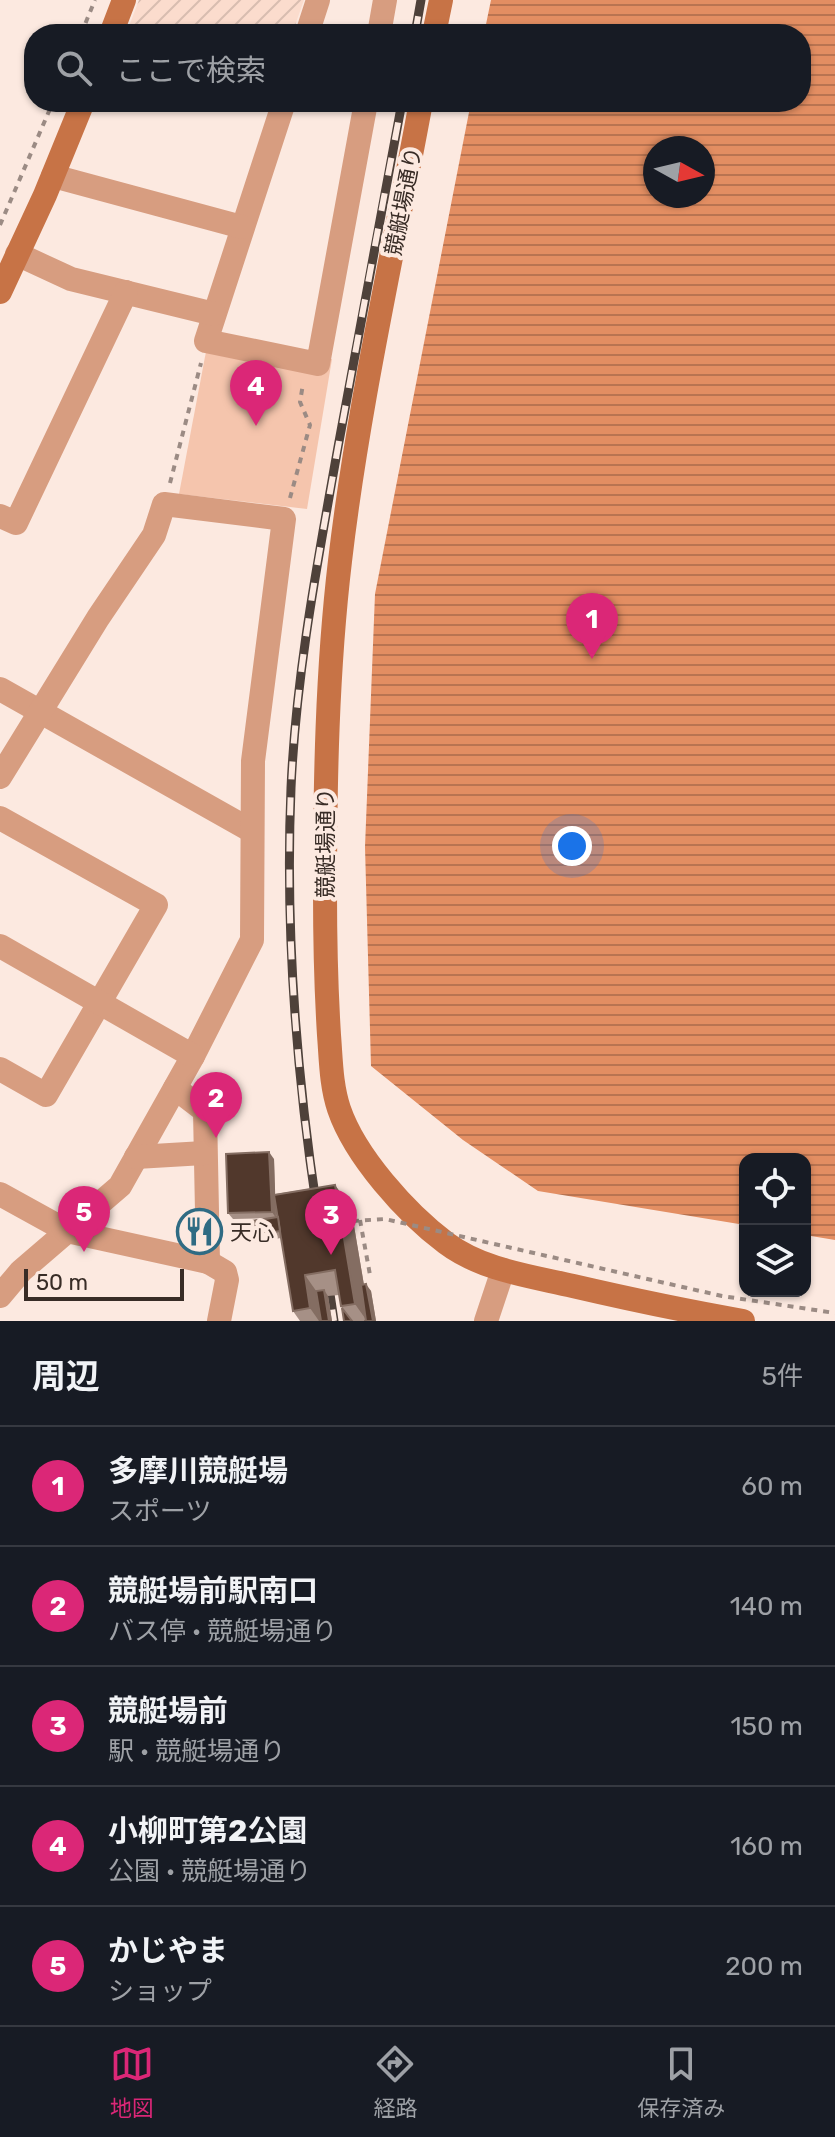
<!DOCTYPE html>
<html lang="ja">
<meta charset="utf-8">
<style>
:root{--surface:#171b24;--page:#242831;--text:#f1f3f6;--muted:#9ea1a6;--line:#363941;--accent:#db2777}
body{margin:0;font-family:Rubik,"Noto Sans JP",sans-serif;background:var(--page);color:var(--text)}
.controls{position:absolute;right:24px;bottom:24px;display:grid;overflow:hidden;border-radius:16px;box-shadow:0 2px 6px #0004}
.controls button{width:72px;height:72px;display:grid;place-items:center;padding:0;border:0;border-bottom:2px solid var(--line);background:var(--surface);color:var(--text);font:40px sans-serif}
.compass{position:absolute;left:643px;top:136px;width:72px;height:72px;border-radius:50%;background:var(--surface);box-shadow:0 2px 6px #0004;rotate:98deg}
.scale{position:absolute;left:24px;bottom:20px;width:160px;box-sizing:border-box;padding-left:8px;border:4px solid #382c26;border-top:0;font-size:22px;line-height:28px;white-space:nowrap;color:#382c26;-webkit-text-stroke:6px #fce9e0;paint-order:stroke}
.you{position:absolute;left:572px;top:846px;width:28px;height:28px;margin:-20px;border:6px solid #fff;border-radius:50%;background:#1a73e8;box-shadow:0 0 0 12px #1a73e833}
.badge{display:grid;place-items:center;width:52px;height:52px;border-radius:50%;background:var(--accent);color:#fff;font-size:26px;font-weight:700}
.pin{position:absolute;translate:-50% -66px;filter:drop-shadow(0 2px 4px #0008)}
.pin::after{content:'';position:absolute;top:42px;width:28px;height:24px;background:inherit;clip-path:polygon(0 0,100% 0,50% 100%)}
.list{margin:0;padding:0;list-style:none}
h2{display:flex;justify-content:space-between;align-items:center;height:104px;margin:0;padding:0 32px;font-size:34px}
h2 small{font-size:26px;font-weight:400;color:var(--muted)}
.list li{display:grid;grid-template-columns:52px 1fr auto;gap:24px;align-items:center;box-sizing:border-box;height:120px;padding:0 32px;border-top:2px solid var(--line)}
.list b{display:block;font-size:30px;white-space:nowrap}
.list p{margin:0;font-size:26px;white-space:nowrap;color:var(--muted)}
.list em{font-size:26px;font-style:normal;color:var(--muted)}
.icon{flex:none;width:44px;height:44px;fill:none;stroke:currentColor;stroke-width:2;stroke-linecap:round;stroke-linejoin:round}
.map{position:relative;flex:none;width:835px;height:1321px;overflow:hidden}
.search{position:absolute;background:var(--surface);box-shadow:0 2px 6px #0004;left:24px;right:24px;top:24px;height:88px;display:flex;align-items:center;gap:20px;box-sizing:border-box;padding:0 28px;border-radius:32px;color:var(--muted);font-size:30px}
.sheet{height:704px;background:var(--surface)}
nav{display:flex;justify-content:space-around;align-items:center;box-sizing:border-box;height:112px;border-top:2px solid var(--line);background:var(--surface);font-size:22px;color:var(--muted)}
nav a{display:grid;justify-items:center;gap:4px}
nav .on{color:var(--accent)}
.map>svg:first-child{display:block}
.industrial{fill:url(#industrial-furrows)}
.green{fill:#f5c5ad}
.water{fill:url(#water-rules);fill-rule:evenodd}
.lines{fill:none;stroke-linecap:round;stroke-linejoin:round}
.path{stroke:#9b8b84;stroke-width:4;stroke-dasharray:6 6;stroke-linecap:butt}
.street{stroke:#d79d80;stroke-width:24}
.secondary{stroke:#c77346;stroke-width:24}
.rail-casing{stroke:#4e413a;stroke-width:9}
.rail{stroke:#fce9e0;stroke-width:6;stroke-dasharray:18;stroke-linecap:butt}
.path-bridge{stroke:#9b8b84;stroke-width:4;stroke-dasharray:6 6;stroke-linecap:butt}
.wall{fill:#a69086}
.shaded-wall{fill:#846d62}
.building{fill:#51382c;stroke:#846d62;stroke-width:2}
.labels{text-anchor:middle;stroke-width:8;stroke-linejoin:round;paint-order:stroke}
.street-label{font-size:22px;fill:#382c26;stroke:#fce9e0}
.poi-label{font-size:22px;fill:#382c26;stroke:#fce9e0;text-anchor:start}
</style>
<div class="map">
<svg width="835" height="1321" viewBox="0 0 835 1321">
<defs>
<pattern id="industrial-furrows" width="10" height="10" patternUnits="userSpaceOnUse" patternTransform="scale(2)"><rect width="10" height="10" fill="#fbdccd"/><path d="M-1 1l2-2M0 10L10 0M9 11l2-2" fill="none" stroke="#d8bdb0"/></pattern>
<pattern id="water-rules" width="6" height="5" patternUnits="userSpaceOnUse" patternTransform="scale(2)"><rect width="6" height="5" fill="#e38e62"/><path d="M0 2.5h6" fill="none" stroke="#b97451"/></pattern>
</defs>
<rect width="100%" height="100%" fill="#fce9e0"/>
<!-- industrial -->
<path class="industrial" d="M139,0H304L292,34H126Z"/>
<!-- green -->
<path class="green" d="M208,341L332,359L307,509L179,494Z"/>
<!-- water -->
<path class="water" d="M491,0H835V1240L805,1235V1159H745V1225L538,1191L463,1140L371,1066L365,847L375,594L471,102H801V34H484ZM655,148H703V196H655Z"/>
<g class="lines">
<!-- path -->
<g class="path">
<path d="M81,34L95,0"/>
<path d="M0,225L53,102"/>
<path d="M170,483L201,363"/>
<path d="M290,498L310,425L300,402L303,384"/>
<path d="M360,1220L370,1275"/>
<path d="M229,1240L252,1236"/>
</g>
<!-- street -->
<g class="street">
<path d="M307,34L318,0"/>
<path d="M379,34L385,0"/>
<path d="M284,102L206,341L318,364L366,102"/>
<path d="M53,176L242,227"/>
<path d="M17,254L71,279L214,314"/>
<path d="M0,516L16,523L126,292"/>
<path d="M0,689L252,831"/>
<path d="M0,777L98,618L154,535L164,504L284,519L253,761L252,940L193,1056L120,1186L21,1271L0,1296"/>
<path d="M0,818L156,905L46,1095L0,1069"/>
<path d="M0,946L193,1056"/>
<path d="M175,1088L205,1111L208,1262"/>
<path d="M136,1157L204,1153"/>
<path d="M0,1194L67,1231L208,1262L225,1272L227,1280L219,1321"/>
<path d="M486,1321L503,1270"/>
</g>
<!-- secondary -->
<g class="secondary">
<path d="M111,34L124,0"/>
<path d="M434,34L441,0"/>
<path d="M421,102C393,254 358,407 340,561C327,671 325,782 325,892C325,940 326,987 329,1035C331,1060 331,1085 339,1109C355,1156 406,1213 446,1243C482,1270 530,1276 573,1286C629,1299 686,1311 743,1321"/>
<path d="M0,292L45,195L83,102"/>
</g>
<defs>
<g id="rail">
<path d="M415,34L421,0"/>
<path d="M317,1210C296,1070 285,930 291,788C296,673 318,560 338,447C359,332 380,217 402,102"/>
<path d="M327,1274L334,1321"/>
</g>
</defs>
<!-- rail casing -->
<use href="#rail" class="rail-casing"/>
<!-- rail -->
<use href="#rail" class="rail"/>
<!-- path-bridge -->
<path class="path-bridge" d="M353,1221L385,1219L722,1296L835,1313"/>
</g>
<!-- wall -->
<path class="wall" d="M274,1159L275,1194L335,1185L351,1208L364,1285L371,1291L376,1321H344L339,1295L328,1296L332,1321H300L293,1311L281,1238L251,1243L247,1237L270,1218L233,1219L228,1213Z"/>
<!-- shaded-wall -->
<g class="shaded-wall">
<path d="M269,1152L274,1159L276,1218L272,1212Z"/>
<path d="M335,1185L351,1208L370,1321H367L355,1304Z"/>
<path d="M305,1275L321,1298L324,1321H319L310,1308Z"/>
<path d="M366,1284L371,1291L376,1321H373Z"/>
<path d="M324,1290L328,1296L332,1321H329Z"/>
</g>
<!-- building -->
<g class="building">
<path d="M269,1152L272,1212L228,1213L226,1154Z"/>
<path d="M335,1185L355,1304L341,1306L335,1270L305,1275L310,1308L293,1311L274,1195Z"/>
<path d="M278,1217L280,1231L247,1237L245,1222Z"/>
<path d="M366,1284L373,1321H364H366L361,1285Z"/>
<path d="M324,1290L329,1321H321L316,1291Z"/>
<path d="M342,1308L352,1321H344Z"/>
</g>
<!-- icons -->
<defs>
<symbol id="restaurant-ring" viewBox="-11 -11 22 22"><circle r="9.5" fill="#fce9e0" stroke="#2f6b83" stroke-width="1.5"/><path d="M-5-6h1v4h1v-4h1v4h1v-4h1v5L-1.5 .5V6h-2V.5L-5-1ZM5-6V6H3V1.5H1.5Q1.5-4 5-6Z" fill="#2f6b83"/></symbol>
</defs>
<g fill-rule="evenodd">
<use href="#restaurant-ring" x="174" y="1206" width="51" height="51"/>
</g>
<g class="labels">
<!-- street labels -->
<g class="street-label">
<text transform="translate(403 201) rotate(-79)" y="8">競艇場通り</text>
<text transform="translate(325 843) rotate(-90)" y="8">競艇場通り</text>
</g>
<!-- poi labels -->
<g class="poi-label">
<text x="230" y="1240">天心</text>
</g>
</g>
</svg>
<div class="controls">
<button><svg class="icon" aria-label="locate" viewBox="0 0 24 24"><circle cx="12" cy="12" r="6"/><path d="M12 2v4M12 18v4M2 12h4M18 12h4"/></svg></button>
<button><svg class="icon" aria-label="layers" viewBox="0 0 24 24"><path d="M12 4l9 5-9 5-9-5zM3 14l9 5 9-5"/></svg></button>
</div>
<svg class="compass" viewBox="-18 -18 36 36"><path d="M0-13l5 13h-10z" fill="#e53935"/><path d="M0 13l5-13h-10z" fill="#9ea1a6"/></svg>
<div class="scale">50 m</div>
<div class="you"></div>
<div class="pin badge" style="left:592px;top:659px">1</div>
<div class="pin badge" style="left:216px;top:1138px">2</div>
<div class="pin badge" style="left:331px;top:1255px">3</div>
<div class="pin badge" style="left:256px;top:426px">4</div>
<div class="pin badge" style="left:84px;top:1252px">5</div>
<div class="search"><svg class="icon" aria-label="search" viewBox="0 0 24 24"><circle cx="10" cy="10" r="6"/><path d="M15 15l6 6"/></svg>ここで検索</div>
</div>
<section class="sheet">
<h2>周辺<small>5件</small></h2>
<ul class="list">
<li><span class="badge">1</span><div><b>多摩川競艇場</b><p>スポーツ</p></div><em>60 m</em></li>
<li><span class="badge">2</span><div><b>競艇場前駅南口</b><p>バス停 · 競艇場通り</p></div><em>140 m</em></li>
<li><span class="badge">3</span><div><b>競艇場前</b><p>駅 · 競艇場通り</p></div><em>150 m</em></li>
<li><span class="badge">4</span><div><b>小柳町第2公園</b><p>公園 · 競艇場通り</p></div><em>160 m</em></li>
<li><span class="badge">5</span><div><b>かじやま</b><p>ショップ</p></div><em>200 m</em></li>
</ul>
</section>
<nav>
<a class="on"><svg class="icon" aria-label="map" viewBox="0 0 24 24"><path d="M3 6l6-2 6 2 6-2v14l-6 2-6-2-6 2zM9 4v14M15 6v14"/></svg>地図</a>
<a><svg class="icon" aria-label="directions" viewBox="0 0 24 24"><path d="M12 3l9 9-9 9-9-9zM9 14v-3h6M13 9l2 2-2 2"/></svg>経路</a>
<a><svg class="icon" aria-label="saved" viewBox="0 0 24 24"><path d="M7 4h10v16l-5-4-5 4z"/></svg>保存済み</a>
</nav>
